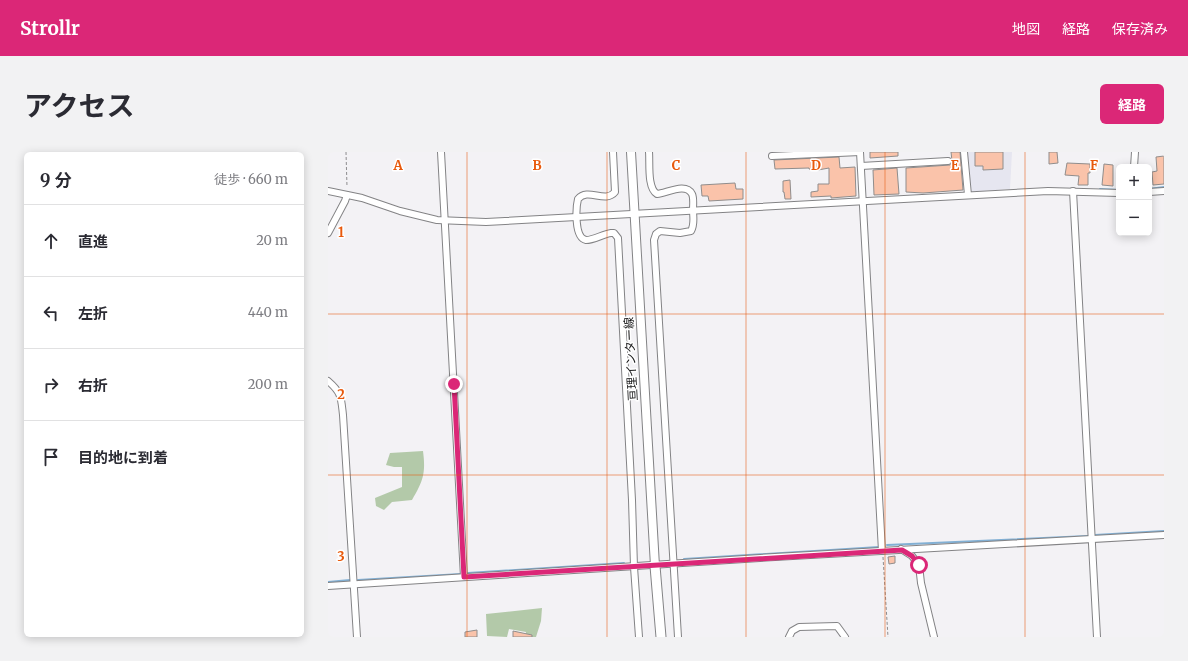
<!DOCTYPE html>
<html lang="ja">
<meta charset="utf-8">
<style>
:root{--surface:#fff;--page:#f2f2f3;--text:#2b2b33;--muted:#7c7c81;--line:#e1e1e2;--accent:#db2777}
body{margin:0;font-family:Merriweather,"Noto Sans JP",serif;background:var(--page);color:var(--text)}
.controls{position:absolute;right:12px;top:12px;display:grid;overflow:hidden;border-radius:6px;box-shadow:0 2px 10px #0003}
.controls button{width:36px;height:36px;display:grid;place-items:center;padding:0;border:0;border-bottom:1px solid var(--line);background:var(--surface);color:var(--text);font:20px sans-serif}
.stop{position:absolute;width:12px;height:12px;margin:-9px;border:3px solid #db2777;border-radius:50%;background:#fff}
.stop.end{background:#db2777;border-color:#fff;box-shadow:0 1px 4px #0008}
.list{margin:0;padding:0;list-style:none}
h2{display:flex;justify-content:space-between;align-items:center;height:52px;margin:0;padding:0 16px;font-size:17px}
h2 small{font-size:13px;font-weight:400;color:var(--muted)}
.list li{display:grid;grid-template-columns:26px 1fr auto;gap:12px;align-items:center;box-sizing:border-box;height:72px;padding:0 16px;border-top:1px solid var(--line)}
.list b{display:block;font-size:15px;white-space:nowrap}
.list em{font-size:13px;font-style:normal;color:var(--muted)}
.icon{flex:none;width:22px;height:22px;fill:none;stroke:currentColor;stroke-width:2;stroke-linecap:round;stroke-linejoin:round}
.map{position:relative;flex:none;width:836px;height:485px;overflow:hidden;border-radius:6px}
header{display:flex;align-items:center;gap:24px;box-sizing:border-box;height:56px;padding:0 20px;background:var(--accent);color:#fff}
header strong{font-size:19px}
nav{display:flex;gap:22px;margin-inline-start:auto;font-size:14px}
.intro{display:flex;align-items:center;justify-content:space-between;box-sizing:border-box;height:96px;padding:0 24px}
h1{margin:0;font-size:28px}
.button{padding:10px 18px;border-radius:6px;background:var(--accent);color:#fff;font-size:14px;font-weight:700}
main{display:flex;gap:24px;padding:0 24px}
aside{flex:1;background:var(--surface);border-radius:6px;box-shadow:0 2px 10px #0003}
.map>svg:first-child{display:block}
.built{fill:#e6e6f0}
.green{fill:#b3c9a9}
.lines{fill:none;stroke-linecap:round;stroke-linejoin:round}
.stream{stroke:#82b0d4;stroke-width:2}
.building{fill:#fac3aa;stroke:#908d8c}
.minor-casing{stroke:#838385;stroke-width:8}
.major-casing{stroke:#838385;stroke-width:10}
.highway-casing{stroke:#838385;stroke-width:11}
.path{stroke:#8d8c8e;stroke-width:1;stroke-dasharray:3 2;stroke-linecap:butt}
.minor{stroke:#fff;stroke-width:6}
.major{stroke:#fff;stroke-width:8}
.highway{stroke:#fff;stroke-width:9}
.route{stroke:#db2777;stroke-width:5}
.grid{fill:none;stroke:#e8590c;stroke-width:1;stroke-opacity:0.55}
.labels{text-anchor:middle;stroke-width:3;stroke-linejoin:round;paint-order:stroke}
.street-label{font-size:12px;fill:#1a1a1b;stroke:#fff}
.grid-label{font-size:13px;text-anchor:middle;font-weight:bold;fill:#e8590c;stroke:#fff;stroke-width:3;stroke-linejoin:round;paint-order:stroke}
</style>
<header>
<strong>Strollr</strong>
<nav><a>地図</a><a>経路</a><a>保存済み</a></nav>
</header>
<div class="intro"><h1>アクセス</h1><a class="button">経路</a></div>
<main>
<aside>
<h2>9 分<small>徒歩 · 660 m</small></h2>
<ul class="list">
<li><svg class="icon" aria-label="ahead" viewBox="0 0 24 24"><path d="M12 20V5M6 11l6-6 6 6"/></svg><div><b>直進</b></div><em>20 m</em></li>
<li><svg class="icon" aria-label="left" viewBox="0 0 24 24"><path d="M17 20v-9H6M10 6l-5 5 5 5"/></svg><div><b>左折</b></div><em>440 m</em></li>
<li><svg class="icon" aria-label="right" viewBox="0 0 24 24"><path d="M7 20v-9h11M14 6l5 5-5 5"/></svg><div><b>右折</b></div><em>200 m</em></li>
<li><svg class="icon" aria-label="arrive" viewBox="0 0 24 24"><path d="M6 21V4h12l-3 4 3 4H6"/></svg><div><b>目的地に到着</b></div></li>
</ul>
</aside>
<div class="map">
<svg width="836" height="485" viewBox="0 0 836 485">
<rect width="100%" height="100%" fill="#f3f2f5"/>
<!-- built -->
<path class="built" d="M639,0H684L682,37L642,40Z"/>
<!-- green -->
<g class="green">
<path d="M95,299C98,322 95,329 84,348L64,350L56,358L48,354L47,346L74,335V315H66L58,313L62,301Z"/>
<path d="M214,456L213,469L208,485H197L198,480L181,477L179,485L159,484L158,462Z"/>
</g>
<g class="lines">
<!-- stream -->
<g class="stream">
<path d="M772,37L791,38"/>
<path d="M821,37L836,35"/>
<path d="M767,383L836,379"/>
<path d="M559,393L760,384"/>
<path d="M356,407L551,395"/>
<path d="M140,421L296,411"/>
<path d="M30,428L133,422"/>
<path d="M0,430L22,428"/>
</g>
</g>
<!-- building -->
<g class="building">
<path d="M542,0H570V4L542,6Z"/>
<path d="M623,0H632L635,38L595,41L578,40V16L622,13L624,9Z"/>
<path d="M647,0H675V17L655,18V14H647Z"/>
<path d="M721,0H729L730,11L721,12Z"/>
<path d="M836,4V32L825,33L824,20L829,19L828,5Z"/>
<path d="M511,5L512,16L527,15L528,44L503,46V44L483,45V40L490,39V32H501V16L490,18L481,17V16L447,17L446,8Z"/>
<path d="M739,11L762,12V21H760V33H750L751,24L737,23Z"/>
<path d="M776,12L785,13V34L774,33Z"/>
<path d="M569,16L571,42L546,43L545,18Z"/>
<path d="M462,28L463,47H457L456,40H455V29Z"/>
<path d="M407,31L408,37H415V47L381,49L380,44H374L373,33Z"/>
<path d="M567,404V411L561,412L560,405Z"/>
<path d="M149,478V485H137V480Z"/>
<path d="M185,479L204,483V485H185Z"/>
</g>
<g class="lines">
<defs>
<g id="minor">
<path d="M113,0L136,425"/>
<path d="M285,0L287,40C277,52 260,35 250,47C248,55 246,86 258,88C266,88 275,82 283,81H286L290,86L304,348L306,415L311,485"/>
<path d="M321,0C322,11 319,36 329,42C339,41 358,30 364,42C366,46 365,53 365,58C365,65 367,72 363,79L352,81L332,79L328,82L326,88L350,485"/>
<path d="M532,0L554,399"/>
<path d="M636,0L640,43"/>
<path d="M444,4L532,0"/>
<path d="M533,14L620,9"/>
<path d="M806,15L807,0"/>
<path d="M0,39L34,46L72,59L109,68L158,70L720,39L791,41"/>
<path d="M745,39L769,485"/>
<path d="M821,40L836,39"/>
<path d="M0,81L17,49L19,43"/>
<path d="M0,229C14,241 13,246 15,263L29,485"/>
<path d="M573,397L584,404L591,413L593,431L606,485"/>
<path d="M0,434L447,405L836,383"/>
<path d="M461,485L464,479L471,475L509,474L517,485"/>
</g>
<path id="major" d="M303,0L327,414"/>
<path id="highway" d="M327,414L333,485"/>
</defs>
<!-- minor casing -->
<use href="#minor" class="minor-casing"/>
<!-- major casing -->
<use href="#major" class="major-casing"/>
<!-- highway casing -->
<use href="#highway" class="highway-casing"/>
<!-- path -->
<g class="path">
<path d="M18,0L19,35"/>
<path d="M555,405L560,485"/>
</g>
<!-- minor -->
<use href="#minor" class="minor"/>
<!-- major -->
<use href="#major" class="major"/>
<!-- highway -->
<use href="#highway" class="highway"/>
</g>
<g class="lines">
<!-- route -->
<path class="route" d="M126,232L136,425L574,398L584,404L591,413"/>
</g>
<!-- grid -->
<path class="grid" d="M139,0V485M279,0V485M418,0V485M557,0V485M697,0V485M0,162H836M0,323H836"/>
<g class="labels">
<!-- street labels -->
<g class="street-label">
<text transform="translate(303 207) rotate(-93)" y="4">亘理インター線</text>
</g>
</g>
<g class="grid-label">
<text x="70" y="18">A</text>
<text x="209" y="18">B</text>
<text x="348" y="18">C</text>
<text x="488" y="18">D</text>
<text x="627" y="18">E</text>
<text x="766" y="18">F</text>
<text x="13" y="85">1</text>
<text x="13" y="247">2</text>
<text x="13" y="409">3</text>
</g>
</svg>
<div class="controls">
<button>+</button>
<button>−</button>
</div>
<div class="stop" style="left:591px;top:413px"></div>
<div class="stop end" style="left:126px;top:232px"></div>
</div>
</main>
